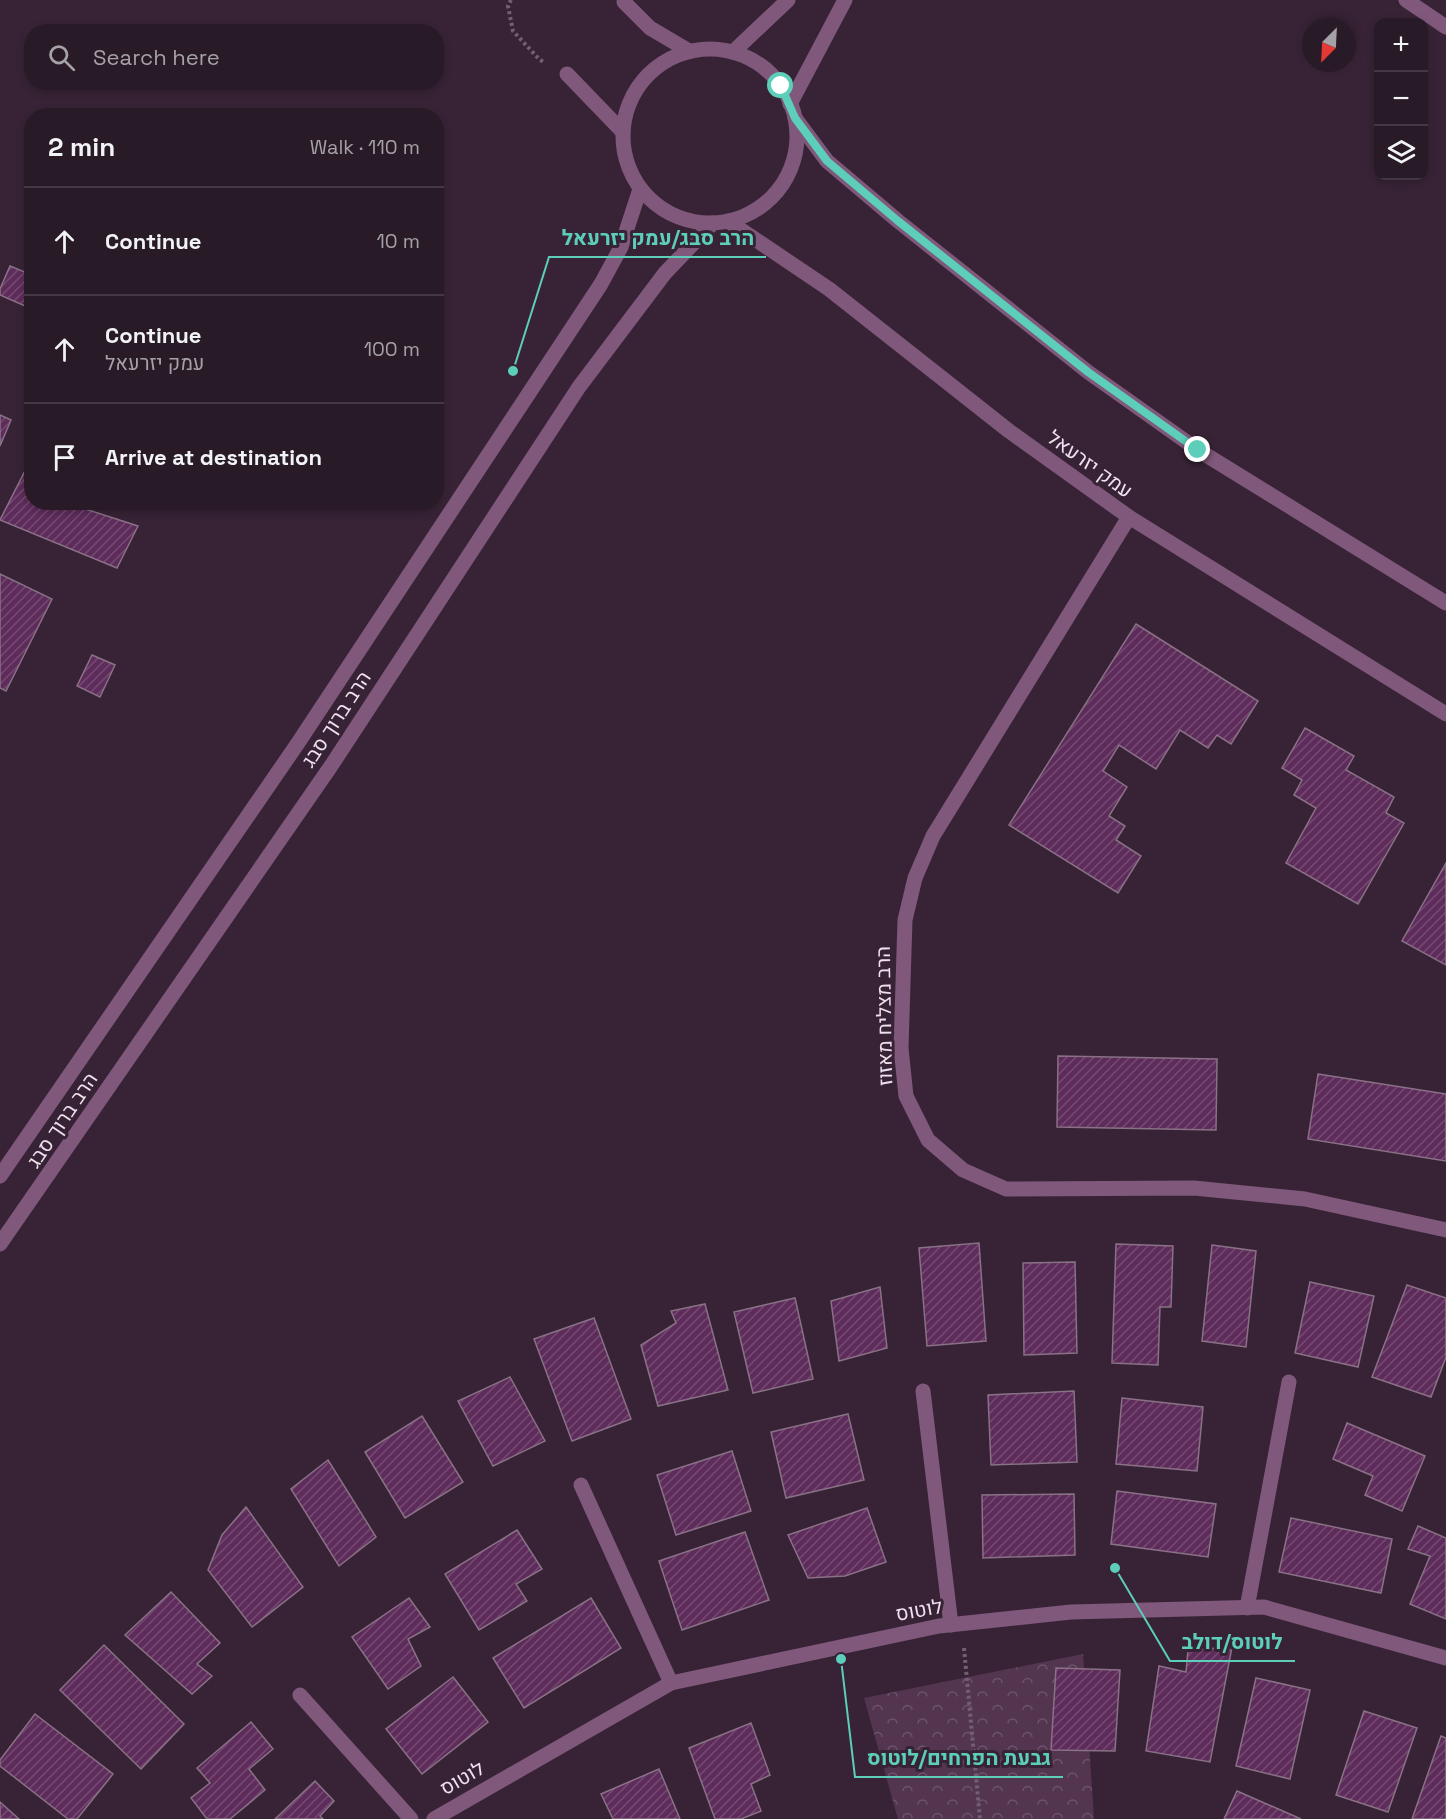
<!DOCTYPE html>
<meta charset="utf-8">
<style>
:root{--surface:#291a28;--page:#352734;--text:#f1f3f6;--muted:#a5a1a8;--line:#453845}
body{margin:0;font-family:"Space Grotesk",Heebo,sans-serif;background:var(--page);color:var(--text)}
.controls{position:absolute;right:18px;top:18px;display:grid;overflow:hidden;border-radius:12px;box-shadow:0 3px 9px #0003}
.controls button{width:54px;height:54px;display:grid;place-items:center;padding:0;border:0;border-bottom:2px solid var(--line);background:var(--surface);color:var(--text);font:30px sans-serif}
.compass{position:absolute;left:1302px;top:18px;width:54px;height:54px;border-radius:50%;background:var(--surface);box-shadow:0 3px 9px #0003;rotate:204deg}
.stop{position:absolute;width:18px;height:18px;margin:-14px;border:4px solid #5cceba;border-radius:50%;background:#fff}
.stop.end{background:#5cceba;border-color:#fff;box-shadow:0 2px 6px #0008}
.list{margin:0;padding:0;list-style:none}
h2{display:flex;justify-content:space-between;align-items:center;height:78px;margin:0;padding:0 24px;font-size:26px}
h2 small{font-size:20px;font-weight:400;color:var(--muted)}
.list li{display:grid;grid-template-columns:39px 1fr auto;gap:18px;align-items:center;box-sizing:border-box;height:108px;padding:0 24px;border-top:2px solid var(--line)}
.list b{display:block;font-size:22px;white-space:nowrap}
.list p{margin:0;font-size:20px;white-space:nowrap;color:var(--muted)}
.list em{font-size:20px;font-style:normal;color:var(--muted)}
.icon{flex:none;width:33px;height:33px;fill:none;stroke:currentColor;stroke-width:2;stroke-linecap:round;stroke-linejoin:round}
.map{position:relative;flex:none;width:1446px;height:1819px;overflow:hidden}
.search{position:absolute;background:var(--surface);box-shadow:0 3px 9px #0003;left:24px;top:24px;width:420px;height:66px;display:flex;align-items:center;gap:15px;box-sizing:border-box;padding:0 21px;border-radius:24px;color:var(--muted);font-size:22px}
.panel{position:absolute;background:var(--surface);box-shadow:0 3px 9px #0003;left:24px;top:108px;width:420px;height:402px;border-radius:24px}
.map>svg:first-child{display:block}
.park{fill:url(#park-crowns)}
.building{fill:url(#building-hatch);stroke:#897186;stroke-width:1.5}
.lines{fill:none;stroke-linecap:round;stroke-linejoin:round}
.path{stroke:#726070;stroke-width:4;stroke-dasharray:3 3;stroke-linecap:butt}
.pedestrian{stroke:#7f587b;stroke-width:15}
.minor{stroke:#7f587b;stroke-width:15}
.tertiary{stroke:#7f587b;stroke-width:15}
.route{stroke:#5cceba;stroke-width:8}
.labels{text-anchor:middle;stroke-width:6;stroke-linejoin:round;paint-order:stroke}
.street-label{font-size:20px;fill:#efe1ed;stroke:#372335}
.leader{fill:none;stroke:#5cceba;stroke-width:2}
.callout-dot{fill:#5cceba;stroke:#372335;stroke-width:2}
.callout-label{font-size:21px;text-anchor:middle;font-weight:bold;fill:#5cceba;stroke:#372335;stroke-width:6;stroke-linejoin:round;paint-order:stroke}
</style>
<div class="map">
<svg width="1446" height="1819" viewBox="0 0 1446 1819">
<defs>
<pattern id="park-crowns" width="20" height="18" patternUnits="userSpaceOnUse" patternTransform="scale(1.5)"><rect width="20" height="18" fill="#533550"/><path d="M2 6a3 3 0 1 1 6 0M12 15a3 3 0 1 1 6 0" fill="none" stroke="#6c526a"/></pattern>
<pattern id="building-hatch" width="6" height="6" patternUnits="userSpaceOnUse" patternTransform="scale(1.5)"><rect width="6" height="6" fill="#5e2c5a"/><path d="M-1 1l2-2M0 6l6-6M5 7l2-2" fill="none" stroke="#754a72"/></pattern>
</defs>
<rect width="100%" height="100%" fill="#372335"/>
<!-- park -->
<path class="park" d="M1083,1654L1094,1819H898L864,1698Z"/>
<!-- building -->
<g class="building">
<path d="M10,266L32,275V309L0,295V289Z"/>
<path d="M0,415L11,420L0,446Z"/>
<path d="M32,457V502H78L76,506L138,526L117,568L0,520Z"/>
<path d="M0,574L52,599L6,691L0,688Z"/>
<path d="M1136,624L1258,701L1231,744L1217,735L1208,748L1180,730L1156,769L1119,745L1103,771L1127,787L1109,816L1125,826L1116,840L1141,856L1118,893L1009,825Z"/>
<path d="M92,655L115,665L100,697L77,686Z"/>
<path d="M1305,728L1354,756L1346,770L1394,797L1386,813L1404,823L1358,904L1286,863L1316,808L1294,795L1302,780L1282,768Z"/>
<path d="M1446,863V965L1402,941Z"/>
<path d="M1058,1056L1217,1059L1216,1130L1057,1127Z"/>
<path d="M1318,1074L1446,1094V1161L1308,1139Z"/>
<path d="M979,1243L986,1341L927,1346L919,1248Z"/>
<path d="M1116,1244L1173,1246L1171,1307H1160L1158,1365L1112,1363Z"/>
<path d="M1212,1245L1256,1251L1246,1347L1202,1341Z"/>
<path d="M1075,1262L1077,1353L1024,1355L1023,1263Z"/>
<path d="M1310,1282L1374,1296L1358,1367L1295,1353Z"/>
<path d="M1407,1285L1446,1298V1357L1431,1397L1372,1377Z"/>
<path d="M880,1287L887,1348L839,1361L831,1301Z"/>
<path d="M795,1298L813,1379L753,1393L734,1312Z"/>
<path d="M705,1304L728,1390L658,1406L641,1345L676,1323L671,1311Z"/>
<path d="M594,1318L631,1419L572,1441L534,1339Z"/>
<path d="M510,1377L545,1441L493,1466L458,1401Z"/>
<path d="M1074,1391L1077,1462L991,1465L988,1395Z"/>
<path d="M1122,1398L1203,1407L1197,1471L1116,1464Z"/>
<path d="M848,1414L864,1480L786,1498L771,1432Z"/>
<path d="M422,1416L463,1482L405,1518L365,1452Z"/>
<path d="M1347,1423L1425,1456L1402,1511L1365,1495L1373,1476L1333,1459Z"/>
<path d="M732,1451L751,1511L676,1535L657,1475Z"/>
<path d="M328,1460L376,1537L339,1566L291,1489Z"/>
<path d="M1117,1491L1216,1504L1208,1557L1111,1544Z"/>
<path d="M1074,1494L1075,1555L983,1558L982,1495Z"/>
<path d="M246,1507L303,1587L252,1627L208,1570L222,1535Z"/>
<path d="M867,1508L886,1562L845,1576L808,1578L788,1535Z"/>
<path d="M1291,1518L1392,1539L1381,1593L1279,1572Z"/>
<path d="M1418,1526L1446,1538V1619L1410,1604L1430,1556L1408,1549Z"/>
<path d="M517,1530L542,1569L516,1584L527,1601L479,1630L445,1574Z"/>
<path d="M745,1532L769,1600L682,1630L659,1561Z"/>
<path d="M171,1592L220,1643L197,1664L212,1676L192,1694L125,1635Z"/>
<path d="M409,1598L430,1627L408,1639L421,1666L388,1689L352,1637Z"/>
<path d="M591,1598L621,1648L524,1708L493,1658Z"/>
<path d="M104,1645L184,1724L141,1769L60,1690Z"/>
<path d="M1232,1647L1210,1762L1146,1751L1159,1666L1186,1672L1188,1650Z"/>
<path d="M1056,1668L1120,1670L1115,1751L1051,1750Z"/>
<path d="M453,1677L488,1722L422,1774L386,1729Z"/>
<path d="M1256,1678L1310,1690L1290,1779L1236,1766Z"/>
<path d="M1364,1711L1417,1728L1388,1812L1336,1795Z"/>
<path d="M35,1714L113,1774L77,1819H68L0,1766V1760Z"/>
<path d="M251,1722L273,1749L249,1769L265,1790L230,1819H207L191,1798L210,1783L197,1768Z"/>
<path d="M751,1723L770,1775L751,1784L761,1811L741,1819H715L689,1748Z"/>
<path d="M1441,1736L1446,1738V1819H1412Z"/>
<path d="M659,1769L680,1819H613L601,1794Z"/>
<path d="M315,1781L334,1801L320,1816L323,1819H275Z"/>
<path d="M1237,1791L1301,1819H1224Z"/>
<path d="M0,1802L19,1819H0Z"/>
</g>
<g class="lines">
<!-- path -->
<g class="path">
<path d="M511,0L508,6L513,31L539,59L545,63"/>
<path d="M964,1648L980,1819"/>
</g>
<!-- pedestrian -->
<g class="pedestrian">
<path d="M923,1391L951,1625"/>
<path d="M581,1485L671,1683"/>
<path d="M1247,1608L1289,1382"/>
<path d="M300,1695L411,1819"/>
</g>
<!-- minor -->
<g class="minor">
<path d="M1406,0L1446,27"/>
<path d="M624,2L650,28L689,51"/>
<path d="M567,74L623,132"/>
<path d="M1129,517L933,836L915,878L905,920L901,1048L906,1096L928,1140L963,1170L1006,1189L1194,1188L1305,1199L1446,1230"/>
<path d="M434,1819L671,1683L939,1626L1071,1612L1264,1607L1446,1658"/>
</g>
<!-- tertiary -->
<g class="tertiary">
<circle cx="710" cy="136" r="87"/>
<path d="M733,52L788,0"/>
<path d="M790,104L845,0"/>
<path d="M795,118L827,161L898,221L1088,372L1198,450L1446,603"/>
<path d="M728,221L829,289L1009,431L1129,517L1446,714"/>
<path d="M0,1176L298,743L601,284L621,247L640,189"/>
<path d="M0,1244L331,766L579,387L665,273L713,223"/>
</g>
</g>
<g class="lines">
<!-- route -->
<path class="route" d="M781,86L795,118L827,161L898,221L1088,372L1198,450"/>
</g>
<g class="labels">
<!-- street labels -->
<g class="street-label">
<text transform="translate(1090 464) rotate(36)" y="7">עמק יזרעאל</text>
<text transform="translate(336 719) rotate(-57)" y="7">הרב ברוך סבג</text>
<text transform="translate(884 1016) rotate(-91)" y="7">הרב מצליח מאזוז</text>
<text transform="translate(62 1120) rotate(-56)" y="7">הרב ברוך סבג</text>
<text transform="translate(919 1610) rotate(-10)" y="7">לוטוס</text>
<text transform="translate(462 1778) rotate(-30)" y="7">לוטוס</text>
</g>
</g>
<!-- callouts -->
<path class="leader" d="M513 371L549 257H766M1115 1568L1170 1661H1295M841 1659L855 1777H1063"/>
<g class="callout-dot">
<circle cx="513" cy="371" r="6"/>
<circle cx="1115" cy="1568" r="6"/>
<circle cx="841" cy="1659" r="6"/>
</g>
<g class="callout-label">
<text x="658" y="245">הרב סבג/עמק יזרעאל</text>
<text x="1232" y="1649">לוטוס/דולב</text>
<text x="959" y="1765">גבעת הפרחים/לוטוס</text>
</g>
</svg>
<div class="controls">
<button>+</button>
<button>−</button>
<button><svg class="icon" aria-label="layers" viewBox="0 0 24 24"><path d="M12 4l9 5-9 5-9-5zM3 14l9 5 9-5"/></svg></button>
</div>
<svg class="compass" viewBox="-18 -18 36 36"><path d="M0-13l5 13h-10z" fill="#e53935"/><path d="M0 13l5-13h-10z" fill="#a5a1a8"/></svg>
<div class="stop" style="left:781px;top:86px"></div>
<div class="stop end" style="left:1198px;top:450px"></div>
<div class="search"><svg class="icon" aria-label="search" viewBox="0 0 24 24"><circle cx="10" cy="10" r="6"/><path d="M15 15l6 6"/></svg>Search here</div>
<section class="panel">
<h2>2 min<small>Walk · 110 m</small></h2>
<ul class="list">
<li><svg class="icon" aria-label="ahead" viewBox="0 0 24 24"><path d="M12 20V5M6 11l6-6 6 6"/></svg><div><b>Continue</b></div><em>10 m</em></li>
<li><svg class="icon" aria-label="ahead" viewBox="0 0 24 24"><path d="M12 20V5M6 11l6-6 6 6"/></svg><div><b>Continue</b><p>עמק יזרעאל</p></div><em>100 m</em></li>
<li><svg class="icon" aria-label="arrive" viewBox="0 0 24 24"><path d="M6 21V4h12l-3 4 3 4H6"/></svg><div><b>Arrive at destination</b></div></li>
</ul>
</section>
</div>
